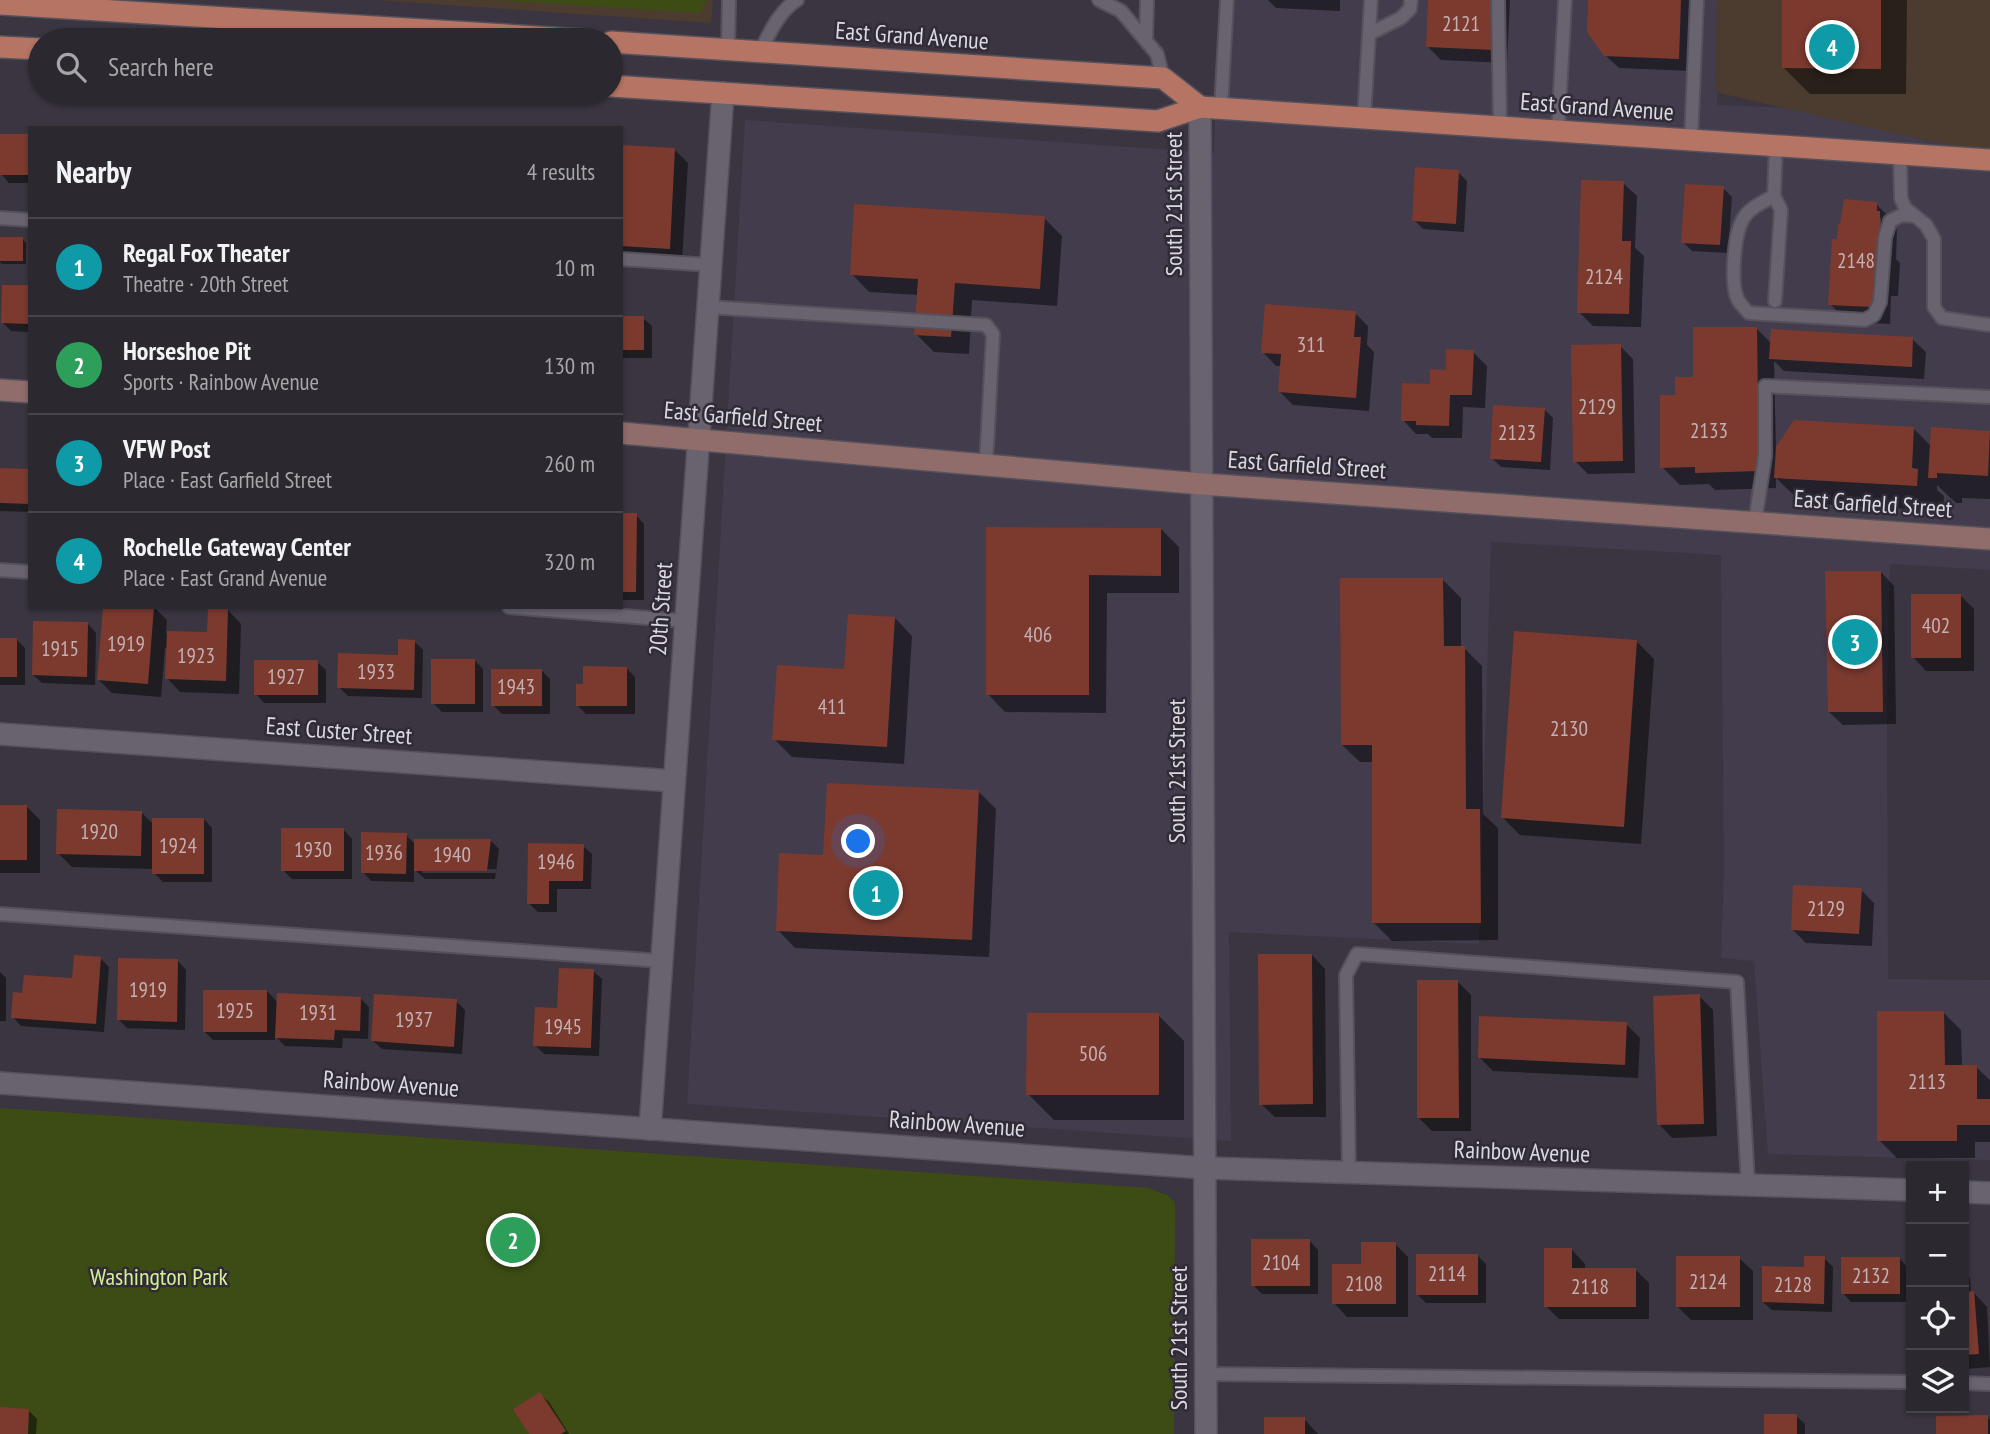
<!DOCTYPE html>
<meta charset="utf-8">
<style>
:root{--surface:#2c2830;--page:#38343c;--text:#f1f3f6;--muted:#a6a6ab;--line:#48444c;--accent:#8c9099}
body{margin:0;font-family:"PT Sans Narrow",sans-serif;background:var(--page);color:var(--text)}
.controls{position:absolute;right:21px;bottom:21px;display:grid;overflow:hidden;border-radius:0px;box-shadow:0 2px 5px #0004}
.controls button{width:63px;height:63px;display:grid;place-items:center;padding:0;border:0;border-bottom:2px solid var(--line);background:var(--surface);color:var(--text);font:35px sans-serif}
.you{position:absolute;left:859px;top:842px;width:24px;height:24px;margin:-18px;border:5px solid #fff;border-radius:50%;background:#1a73e8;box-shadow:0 0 0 10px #1a73e833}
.badge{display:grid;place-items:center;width:46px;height:46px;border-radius:50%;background:var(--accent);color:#fff;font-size:23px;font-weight:700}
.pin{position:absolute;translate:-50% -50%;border:4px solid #fff;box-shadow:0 2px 7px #0006}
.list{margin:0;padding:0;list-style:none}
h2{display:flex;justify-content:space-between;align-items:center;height:91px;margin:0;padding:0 28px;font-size:30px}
h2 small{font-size:23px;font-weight:400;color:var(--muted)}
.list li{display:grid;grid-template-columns:46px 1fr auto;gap:21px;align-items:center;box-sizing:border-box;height:98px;padding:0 28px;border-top:2px solid var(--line)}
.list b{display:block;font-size:26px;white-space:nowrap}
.list p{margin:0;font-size:23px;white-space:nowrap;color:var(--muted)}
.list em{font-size:23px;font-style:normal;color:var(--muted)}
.icon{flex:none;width:38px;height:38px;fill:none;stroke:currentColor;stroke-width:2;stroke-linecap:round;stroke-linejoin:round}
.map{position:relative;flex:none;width:1990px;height:1434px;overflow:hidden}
.search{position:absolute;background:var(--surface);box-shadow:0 2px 5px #0004;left:28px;top:28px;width:595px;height:77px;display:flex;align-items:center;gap:18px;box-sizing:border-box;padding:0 24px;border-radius:38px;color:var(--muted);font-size:26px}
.panel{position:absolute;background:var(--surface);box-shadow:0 2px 5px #0004;left:28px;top:126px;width:595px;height:483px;border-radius:0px}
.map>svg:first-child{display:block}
.commercial{fill:#423c4d}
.education{fill:#4b3c2f}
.green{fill:#3d4c15}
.shadow{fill:#0007;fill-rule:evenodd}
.building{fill:#7c3a2f}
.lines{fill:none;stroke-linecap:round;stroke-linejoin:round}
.lane-casing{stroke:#55515b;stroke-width:16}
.street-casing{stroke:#55515b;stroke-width:24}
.secondary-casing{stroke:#55515b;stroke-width:24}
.primary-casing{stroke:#55515b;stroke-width:24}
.lane{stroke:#696370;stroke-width:12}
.street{stroke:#696370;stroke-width:21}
.secondary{stroke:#906c6a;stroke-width:21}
.primary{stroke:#b67564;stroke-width:21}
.labels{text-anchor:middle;stroke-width:5;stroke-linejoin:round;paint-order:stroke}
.number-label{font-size:21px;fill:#c3b0b3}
.street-label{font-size:24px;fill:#dbd8df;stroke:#302b36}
.park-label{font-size:24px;fill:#d3f192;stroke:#302b36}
</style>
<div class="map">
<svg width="1990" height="1434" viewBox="0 0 1990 1434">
<rect width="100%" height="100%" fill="#3a3540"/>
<!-- commercial -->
<path class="commercial" d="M1219,0H1717V105L1990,115V570L1890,564L1887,699L1888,979L1990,980V1160L1768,1154L1754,961L1721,958L1724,871L1721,555L1491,542L1479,944L1229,932L1231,1141L687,1104L745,120L1214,153Z"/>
<!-- education -->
<g class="education">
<path d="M374,0H713L711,23Z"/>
<path d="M1717,0H1990V155L1715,92Z"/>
</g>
<!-- green -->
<g class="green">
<path d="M497,0H707L700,13Z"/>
<path d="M0,1108L1149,1188L1167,1195L1175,1202L1174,1434H0Z"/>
</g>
<!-- shadow -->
<g class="shadow">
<path d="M1268,0H1340V11L1276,8Z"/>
<path d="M1430,0H1510L1507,63L1441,60L1428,47Z"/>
<path d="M1590,0H1694L1692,71L1619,68L1605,55Z"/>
<path d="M1784,0H1907L1906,94H1810L1784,68Z"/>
<path d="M30,136V183H9L1,174Z"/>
<path d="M621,146L674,149L688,163L682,261L621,257Z"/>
<path d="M1458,172L1467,181L1464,232L1423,229L1414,220Z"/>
<path d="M1623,183L1637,196L1635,248L1644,256L1641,327L1593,326L1579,312Z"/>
<path d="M1723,188L1732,197L1728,253L1692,251L1683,242Z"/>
<path d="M1876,204L1894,222V227L1897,230L1896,259L1900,263L1898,296H1891L1890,324L1848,322L1830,304L1839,241ZM1878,218H1881L1880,252Z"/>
<path d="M1044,218L1062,236L1057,306L972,300L969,354L934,352L916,334L919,295L869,292L852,274Z"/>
<path d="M0,239H22L26,243V264H2L0,262Z"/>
<path d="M30,287V332L11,331L3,323Z"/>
<path d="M1355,313L1368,326L1367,345L1374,352L1369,411L1293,405L1279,391L1281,366H1276L1263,352Z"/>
<path d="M621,318H643L652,326V358H621Z"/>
<path d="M1756,328L1772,344L1912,339L1926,352L1924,379L1784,371L1774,361L1776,449L1795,422L1913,428L1931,446L1990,433V499L1962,498V503H1956L1937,485V490L1944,496L1943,511L1802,503L1776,478V488L1715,490L1709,484L1680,485L1662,467L1677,396Z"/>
<path d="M1620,346L1633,359L1635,473L1588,474L1575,461Z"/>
<path d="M1473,352L1487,366L1485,408L1463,407L1462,438H1432L1428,434H1416L1403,420L1432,386Z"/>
<path d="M1544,409L1553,418L1550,470L1501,467L1492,458Z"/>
<path d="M0,470L30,471V512L0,511Z"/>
<path d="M621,515H636L644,524V600H621Z"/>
<path d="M988,529H1161L1179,547V593H1107L1106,713L1005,712L988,694Z"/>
<path d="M1881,572L1894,586L1896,724L1843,725L1829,712Z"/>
<path d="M1443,580L1461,598V648H1464L1482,666L1483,814L1498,828V940L1392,941L1374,923V762H1360L1342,745Z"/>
<path d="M1961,596L1974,609V671H1926L1913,657Z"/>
<path d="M154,607L167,620L166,633L209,634L228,610L241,624L239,694L180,692L167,678L168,648H165L161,697L112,693L99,680Z"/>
<path d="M895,618L912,636L904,764L792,757L774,739L846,671Z"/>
<path d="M88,624L96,633L95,685L42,683L33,675Z"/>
<path d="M0,639H16L25,648V685H0Z"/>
<path d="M414,641L423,650L422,698L348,696L339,687L400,657Z"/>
<path d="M1636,641L1654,659L1641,844L1520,835L1502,817Z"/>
<path d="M475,661L483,669V712H442L433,703Z"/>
<path d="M317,662L326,670V703H264L256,694Z"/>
<path d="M627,669L635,677V714H586L578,706Z"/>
<path d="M541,670L550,679V714H502L493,705Z"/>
<path d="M978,791L996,809L989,957L795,948L778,930L825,857Z"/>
<path d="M0,807H27L40,820V873H0Z"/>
<path d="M142,813L154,825L204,819L212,828V882H163L154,873V869L72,867L58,853Z"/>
<path d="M344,830L352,839V879H292L283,870Z"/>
<path d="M406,835L416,845L491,841L499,849L495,879H425L414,869V882L371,881L363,872ZM496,869V873H422V870Z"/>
<path d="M530,845L583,846L592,854L591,889H557V912H538L529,903Z"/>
<path d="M1861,890L1874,903L1872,946L1806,943L1792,929Z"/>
<path d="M1312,955L1325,969L1326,1117H1275L1261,1104Z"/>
<path d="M100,958L109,967L104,1032L21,1026L13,1017L24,995L74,980Z"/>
<path d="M178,961L186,970L185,1030L127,1028L119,1020Z"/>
<path d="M593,971L602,979L599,1056L544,1054L535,1045L559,1009Z"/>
<path d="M0,972L6,978V1021H0Z"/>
<path d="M1458,982L1471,995V1131H1432L1419,1118Z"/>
<path d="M267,991L278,1003L360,998L369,1007L368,1039L343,1038L342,1048L285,1046L275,1036V1040H213L204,1031Z"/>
<path d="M1699,996L1713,1010L1717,1136L1672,1138L1659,1124Z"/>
<path d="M456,1001L465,1010L462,1054L382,1049L373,1041Z"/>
<path d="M1943,1012L1961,1030L1962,1067H1976L1990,1080V1142H1975V1158H1897L1879,1140Z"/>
<path d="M1158,1015L1184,1041V1120H1054L1028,1094Z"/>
<path d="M1626,1024L1640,1038L1638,1078L1493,1071L1480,1058Z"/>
<path d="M1310,1241L1318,1250V1294H1262L1253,1285Z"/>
<path d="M1395,1244L1408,1257V1317H1347L1334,1303L1362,1266Z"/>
<path d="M1572,1250L1585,1264V1269H1635L1649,1283V1319H1559L1546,1306Z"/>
<path d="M1477,1255L1486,1264V1303H1426L1417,1294Z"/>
<path d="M1739,1258L1753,1271V1320H1691L1678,1307Z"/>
<path d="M1824,1258L1833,1267L1832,1312L1772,1310L1763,1302Z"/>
<path d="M1900,1259L1908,1268V1302H1851L1843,1293Z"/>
<path d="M1964,1272L1970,1278L1971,1293H1974L1987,1307L1990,1367L1964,1369Z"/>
<path d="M540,1394L549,1402L569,1434H531Z"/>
<path d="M0,1409L28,1410L37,1419L36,1434H0Z"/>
<path d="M1796,1416L1805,1424V1434H1766Z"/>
<path d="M1987,1417L1990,1420V1434H1938Z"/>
<path d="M1304,1419L1318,1434H1266Z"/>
</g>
<!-- building -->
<g class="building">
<path d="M1428,0H1496L1494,50L1426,47Z"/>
<path d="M1588,0H1681L1679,59L1604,56L1587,32Z"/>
<path d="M1782,0H1881V69L1782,68Z"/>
<rect x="0" y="134" width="30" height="41"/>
<path d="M621,145L675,148L670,249L621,246Z"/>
<path d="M1415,167L1459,170L1456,224L1412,221Z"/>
<path d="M1581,180L1624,181L1622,241H1631L1629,314L1577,313Z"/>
<path d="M1685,184L1724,186L1720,245L1681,243Z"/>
<path d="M1844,199L1877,202V211H1880L1881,279H1874L1873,307L1828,305L1832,239H1837L1838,224H1840Z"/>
<path d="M854,204L1045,216L1040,289L955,283L951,337L914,335L918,279L850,275Z"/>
<rect x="0" y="237" width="23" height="24"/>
<path d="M2,285H30V324L1,323Z"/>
<path d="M1265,304L1356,311L1354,337H1361L1356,398L1278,392L1281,354L1261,353Z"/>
<rect x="621" y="316" width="23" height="34"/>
<path d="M1693,327H1757L1759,471L1695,473V467L1660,468V395H1675V377H1693Z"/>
<path d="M1771,329L1913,337L1912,367L1769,359Z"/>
<path d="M1621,344L1623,461L1573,462L1571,345Z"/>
<path d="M1446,349L1474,350L1472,395H1450L1449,426L1416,425V421H1401L1402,383L1430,384V369L1446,370Z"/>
<path d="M1493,405L1545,408L1541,462L1490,459Z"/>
<path d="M1794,420L1914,427L1912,468L1918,469L1917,486L1774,478L1776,447Z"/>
<path d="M1931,427L1990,431L1988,476L1937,473V478H1928Z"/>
<path d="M0,468L30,469V504L0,503Z"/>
<path d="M621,513H637L636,592H621Z"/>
<path d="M986,527L1161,528V576L1089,575V695H986Z"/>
<path d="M1825,571H1881L1883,712H1828Z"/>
<path d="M1340,578H1443L1444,646H1465L1466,809H1480L1481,923H1372V745H1341Z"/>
<rect x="1911" y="594" width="50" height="64"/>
<path d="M103,607H154L148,684L97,680Z"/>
<path d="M208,608L228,609L226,681L165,679L167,631L207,632Z"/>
<path d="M848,614L895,617L887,747L772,740L777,665L844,669Z"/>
<path d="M33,621L88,622L87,677L32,675Z"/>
<path d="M1514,631L1637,640L1624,827L1501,818Z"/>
<rect x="0" y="638" width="17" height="39"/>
<path d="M398,639L415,640L414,690L337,688L338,653L398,655Z"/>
<rect x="431" y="659" width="44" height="45"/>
<rect x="254" y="660" width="64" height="35"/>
<path d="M583,666L627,667V706H576V684H583Z"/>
<rect x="491" y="669" width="51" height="37"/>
<path d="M827,783L979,790L972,940L776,931L779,853L823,855Z"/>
<rect x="0" y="805" width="27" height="55"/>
<path d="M57,809L142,811L141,856L56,854Z"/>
<rect x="152" y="818" width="52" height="56"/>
<rect x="281" y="828" width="63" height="43"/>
<path d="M361,832L407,833L406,874L361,873Z"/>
<path d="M414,839H491L487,871H414Z"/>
<path d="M528,843L584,844L583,881H549V904H527Z"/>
<path d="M1793,885L1862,888L1859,934L1791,930Z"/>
<path d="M1258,954H1312L1313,1104L1259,1105Z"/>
<path d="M74,955L101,957L96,1024L11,1018L13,992L22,993L24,975L72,978Z"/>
<path d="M118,958L178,959L177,1022L117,1020Z"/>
<path d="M559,968L594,969L591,1048L533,1046L535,1007L557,1008Z"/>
<path d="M1417,980H1458L1459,1118H1417Z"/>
<rect x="203" y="990" width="64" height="42"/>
<path d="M277,993L361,997L360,1031L335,1030L334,1040L275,1038Z"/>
<path d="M374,994L457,999L454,1047L371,1041Z"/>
<path d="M1700,994L1704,1124L1657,1125L1653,996Z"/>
<path d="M1877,1011H1944L1945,1065H1977V1099H1990V1125H1957V1141H1877Z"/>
<path d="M1027,1013H1159V1095H1026Z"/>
<path d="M1479,1016L1627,1022L1625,1065L1478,1058Z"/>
<rect x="1251" y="1239" width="59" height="47"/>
<path d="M1361,1242H1396V1304H1332V1264H1361Z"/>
<path d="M1544,1248H1572V1268H1636V1307H1544Z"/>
<rect x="1416" y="1254" width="62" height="41"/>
<rect x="1676" y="1256" width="64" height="51"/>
<path d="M1804,1256H1825L1824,1304L1762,1302V1266L1804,1267Z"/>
<rect x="1841" y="1257" width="59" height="37"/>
<path d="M1974,1291L1979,1354L1964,1355V1292Z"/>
<path d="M540,1392L566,1431L561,1434H529L513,1409Z"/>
<path d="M0,1407L29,1409L28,1434H0Z"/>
<rect x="1764" y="1414" width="33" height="20"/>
<path d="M1988,1415V1434H1936V1416Z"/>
<rect x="1264" y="1417" width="41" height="17"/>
</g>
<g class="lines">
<defs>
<g id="lane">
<path d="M1099,0L1121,11L1157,54L1163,78"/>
<path d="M1498,0L1500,127"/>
<path d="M1369,34L1401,18L1410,9L1411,0"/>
<path d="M1146,40L1147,0"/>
<path d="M728,50L729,0"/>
<path d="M760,52C769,34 779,11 797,0"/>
<path d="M1221,108L1227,0"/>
<path d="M1364,118L1371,0"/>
<path d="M1558,131L1565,0"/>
<path d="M1691,139L1697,0"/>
<path d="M1900,153L1901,198L1905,208L1926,225L1934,239V307L1942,318L1990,325"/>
<path d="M1774,196C1763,202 1749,208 1743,219C1734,235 1730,284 1738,300C1741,305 1745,309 1749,313L1865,320L1874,315L1880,302L1885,238L1890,221L1902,215L1914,216"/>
<path d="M0,218L30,220"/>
<path d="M621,259L711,265"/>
<path d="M1775,301L1781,210L1774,196L1776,145"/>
<path d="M708,307L986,325L993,334L986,465"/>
<path d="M1755,522L1765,456V386L1990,397"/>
<path d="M0,570L30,572"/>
<path d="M509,607L686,621"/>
<path d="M0,914L662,961"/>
<path d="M1349,1173L1346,975L1357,954L1737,982L1748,1185"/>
<path d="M1206,1374L1911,1382"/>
<path d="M1964,1383L1990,1384"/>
</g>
<g id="street">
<path d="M1200,107L1206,1434"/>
<path d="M0,734L674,781"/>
<path d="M0,1083L1205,1168L1911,1190"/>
<path d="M650,1129L723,93"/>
<path d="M1964,1192L1990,1193"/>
</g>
<g id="secondary">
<path d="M0,390L30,392"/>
<path d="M621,433L1202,484L1990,539"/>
</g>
<g id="primary">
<path d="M0,4L585,40"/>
<path d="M611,42L1163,78L1200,107"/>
<path d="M0,47L40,49"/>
<path d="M611,86L1158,121L1200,107L1990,160"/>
</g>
</defs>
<!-- lane casing -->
<use href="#lane" class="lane-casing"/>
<!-- street casing -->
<use href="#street" class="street-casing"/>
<!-- secondary casing -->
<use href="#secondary" class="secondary-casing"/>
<!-- primary casing -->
<use href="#primary" class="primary-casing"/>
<!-- lane -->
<use href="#lane" class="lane"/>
<!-- street -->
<use href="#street" class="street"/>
<!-- secondary -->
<use href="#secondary" class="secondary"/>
<!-- primary -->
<use href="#primary" class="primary"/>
</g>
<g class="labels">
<!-- number labels -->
<g class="number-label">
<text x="1461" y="31">2121</text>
<text x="1856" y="268">2148</text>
<text x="1604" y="284">2124</text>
<text x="1311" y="352">311</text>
<text x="1597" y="414">2129</text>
<text x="1709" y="438">2133</text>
<text x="1517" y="440">2123</text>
<text x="1936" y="633">402</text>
<text x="1038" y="642">406</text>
<text x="126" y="651">1919</text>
<text x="60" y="656">1915</text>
<text x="196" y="663">1923</text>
<text x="376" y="679">1933</text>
<text x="286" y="684">1927</text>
<text x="516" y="694">1943</text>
<text x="832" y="714">411</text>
<text x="1569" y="736">2130</text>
<text x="99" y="839">1920</text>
<text x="178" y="853">1924</text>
<text x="313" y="857">1930</text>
<text x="384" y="860">1936</text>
<text x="452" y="862">1940</text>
<text x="556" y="869">1946</text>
<text x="1826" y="916">2129</text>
<text x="148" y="997">1919</text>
<text x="235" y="1018">1925</text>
<text x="318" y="1020">1931</text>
<text x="414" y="1027">1937</text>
<text x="563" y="1034">1945</text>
<text x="1093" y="1061">506</text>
<text x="1927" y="1089">2113</text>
<text x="1281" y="1270">2104</text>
<text x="1447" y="1281">2114</text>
<text x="1871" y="1283">2132</text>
<text x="1708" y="1289">2124</text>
<text x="1364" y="1291">2108</text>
<text x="1793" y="1292">2128</text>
<text x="1590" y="1294">2118</text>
</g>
<!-- street labels -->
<g class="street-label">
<text transform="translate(912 36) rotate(4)" y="8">East Grand Avenue</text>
<text transform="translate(1597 107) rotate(4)" y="8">East Grand Avenue</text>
<text transform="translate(1174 204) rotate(-90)" y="8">South 21st Street</text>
<text transform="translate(743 417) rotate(5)" y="8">East Garfield Street</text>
<text transform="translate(1307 465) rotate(4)" y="8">East Garfield Street</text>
<text transform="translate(1873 504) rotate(4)" y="8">East Garfield Street</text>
<text transform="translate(661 609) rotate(-86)" y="8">20th Street</text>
<text transform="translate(339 731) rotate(4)" y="8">East Custer Street</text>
<text transform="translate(1177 771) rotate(-90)" y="8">South 21st Street</text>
<text transform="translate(391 1084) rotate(4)" y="8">Rainbow Avenue</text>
<text transform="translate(957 1124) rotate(4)" y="8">Rainbow Avenue</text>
<text transform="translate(1522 1152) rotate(2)" y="8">Rainbow Avenue</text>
<text transform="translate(1179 1338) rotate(-90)" y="8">South 21st Street</text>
</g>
<!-- park labels -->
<g class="park-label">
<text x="159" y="1285">Washington Park</text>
</g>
</g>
</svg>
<div class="controls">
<button>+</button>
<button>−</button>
<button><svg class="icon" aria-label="locate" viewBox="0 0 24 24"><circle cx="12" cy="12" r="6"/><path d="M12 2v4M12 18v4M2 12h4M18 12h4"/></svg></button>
<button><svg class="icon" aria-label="layers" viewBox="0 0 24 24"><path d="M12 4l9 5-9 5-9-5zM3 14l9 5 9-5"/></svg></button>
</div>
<div class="you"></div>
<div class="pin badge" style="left:876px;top:893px;background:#0f9aa8">1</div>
<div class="pin badge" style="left:513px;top:1240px;background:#2e9e5b">2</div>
<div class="pin badge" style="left:1855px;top:642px;background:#0f9aa8">3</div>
<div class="pin badge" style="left:1832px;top:47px;background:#0f9aa8">4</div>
<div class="search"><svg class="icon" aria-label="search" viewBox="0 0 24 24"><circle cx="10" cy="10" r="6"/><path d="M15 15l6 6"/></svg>Search here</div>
<section class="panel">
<h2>Nearby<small>4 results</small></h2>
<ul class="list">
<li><span class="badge" style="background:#0f9aa8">1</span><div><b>Regal Fox Theater</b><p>Theatre · 20th Street</p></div><em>10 m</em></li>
<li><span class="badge" style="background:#2e9e5b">2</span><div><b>Horseshoe Pit</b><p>Sports · Rainbow Avenue</p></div><em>130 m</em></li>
<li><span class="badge" style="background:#0f9aa8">3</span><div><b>VFW Post</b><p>Place · East Garfield Street</p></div><em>260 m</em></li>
<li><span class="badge" style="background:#0f9aa8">4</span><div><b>Rochelle Gateway Center</b><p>Place · East Grand Avenue</p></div><em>320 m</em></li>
</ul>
</section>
</div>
